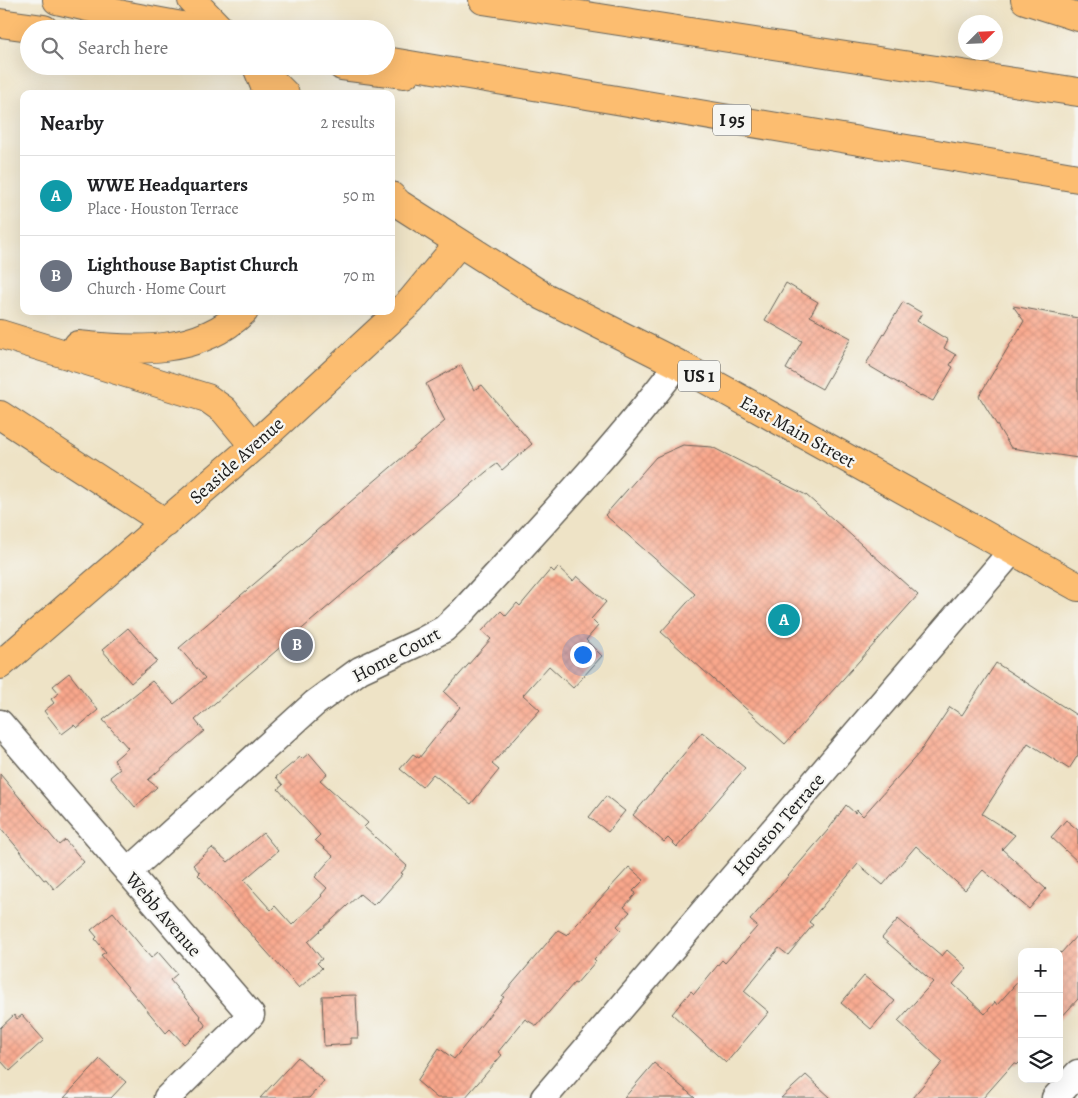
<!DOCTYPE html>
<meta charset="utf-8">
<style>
:root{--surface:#fff;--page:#f2f2f2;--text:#202124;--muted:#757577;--line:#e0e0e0;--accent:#ea580c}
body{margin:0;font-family:Alegreya,serif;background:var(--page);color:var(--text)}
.controls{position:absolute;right:15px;bottom:15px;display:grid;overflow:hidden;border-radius:10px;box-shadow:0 5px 20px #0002}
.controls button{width:45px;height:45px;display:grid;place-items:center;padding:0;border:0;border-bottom:1px solid var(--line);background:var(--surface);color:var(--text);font:25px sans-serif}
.compass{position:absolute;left:958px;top:15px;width:45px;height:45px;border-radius:50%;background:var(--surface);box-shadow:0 5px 20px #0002;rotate:66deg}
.you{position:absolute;left:582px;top:654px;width:18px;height:18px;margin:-12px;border:4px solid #fff;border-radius:50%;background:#1a73e8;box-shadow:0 0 0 8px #1a73e833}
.badge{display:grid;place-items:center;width:32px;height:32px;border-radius:50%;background:var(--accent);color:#fff;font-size:16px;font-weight:700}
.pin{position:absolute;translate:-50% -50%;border:2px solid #fff;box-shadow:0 1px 5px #0006}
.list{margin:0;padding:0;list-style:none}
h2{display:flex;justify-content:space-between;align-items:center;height:65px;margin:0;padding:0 20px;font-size:21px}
h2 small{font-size:16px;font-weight:400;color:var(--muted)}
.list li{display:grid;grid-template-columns:32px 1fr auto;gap:15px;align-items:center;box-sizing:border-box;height:80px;padding:0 20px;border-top:1px solid var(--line)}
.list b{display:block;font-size:19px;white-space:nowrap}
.list p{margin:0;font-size:16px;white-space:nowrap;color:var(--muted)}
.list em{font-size:16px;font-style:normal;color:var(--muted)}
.icon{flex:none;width:28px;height:28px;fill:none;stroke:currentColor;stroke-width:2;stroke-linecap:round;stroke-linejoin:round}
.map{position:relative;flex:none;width:1078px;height:1098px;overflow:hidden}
.search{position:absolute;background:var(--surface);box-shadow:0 5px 20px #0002;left:20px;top:20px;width:375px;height:55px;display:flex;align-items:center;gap:12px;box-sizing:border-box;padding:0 18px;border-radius:28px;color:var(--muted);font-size:19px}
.panel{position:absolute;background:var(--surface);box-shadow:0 5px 20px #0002;left:20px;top:90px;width:375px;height:225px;border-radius:10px}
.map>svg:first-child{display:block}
.building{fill:url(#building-cross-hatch)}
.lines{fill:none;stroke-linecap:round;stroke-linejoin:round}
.minor-casing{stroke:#666258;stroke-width:29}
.major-casing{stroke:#666258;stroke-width:30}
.highway-casing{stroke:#666258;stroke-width:30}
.minor{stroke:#fff;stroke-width:26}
.major{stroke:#fcbd6f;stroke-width:28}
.highway{stroke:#fcbd6f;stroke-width:28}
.labels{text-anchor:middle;stroke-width:4.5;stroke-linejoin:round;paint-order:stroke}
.shield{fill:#f6f6f2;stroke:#5d5d5c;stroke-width:1}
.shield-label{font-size:18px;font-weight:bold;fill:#1c1c1c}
.street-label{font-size:19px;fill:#1c1c1c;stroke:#f6f6f2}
</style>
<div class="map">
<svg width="1078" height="1098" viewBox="0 0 1078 1098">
<defs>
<pattern id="building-cross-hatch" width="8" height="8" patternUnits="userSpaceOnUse" patternTransform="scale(1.25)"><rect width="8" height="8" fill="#f9a78c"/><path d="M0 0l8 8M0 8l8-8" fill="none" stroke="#d58f78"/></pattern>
</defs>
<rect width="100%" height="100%" fill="#f6f6f2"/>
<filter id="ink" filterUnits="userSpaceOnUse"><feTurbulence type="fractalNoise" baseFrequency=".02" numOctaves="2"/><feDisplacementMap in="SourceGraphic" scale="10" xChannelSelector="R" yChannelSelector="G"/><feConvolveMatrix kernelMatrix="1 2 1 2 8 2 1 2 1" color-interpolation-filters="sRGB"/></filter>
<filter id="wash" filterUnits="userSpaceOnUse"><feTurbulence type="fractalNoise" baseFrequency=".0096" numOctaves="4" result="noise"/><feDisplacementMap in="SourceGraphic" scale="20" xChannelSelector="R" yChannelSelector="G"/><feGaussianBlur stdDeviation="1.12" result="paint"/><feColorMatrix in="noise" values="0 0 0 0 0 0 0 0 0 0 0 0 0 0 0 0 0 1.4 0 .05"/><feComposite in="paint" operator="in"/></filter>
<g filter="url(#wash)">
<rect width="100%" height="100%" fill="#eee3c6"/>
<g id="blocks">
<!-- building -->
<g class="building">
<path d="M786,283L818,302L810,316L851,338L822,389L786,369L802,341L765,320Z"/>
<path d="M903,302L922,313L917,321L948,340L944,348L956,355L950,365L953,367L933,401L921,395L920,396L866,364Z"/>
<path d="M1013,306L1078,318V458L1011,448L979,396L1024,321Z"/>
<path d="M461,365L474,390L482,385L532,444L502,470L497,464L486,472L195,720L204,731L148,780L157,787L135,807L110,777L120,769L114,760L128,748L103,720L152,681L174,704L205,678L179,648L445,421L426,384Z"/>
<path d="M683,445L712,447L806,495L918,595L785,744L661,632L695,594L605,515L656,457Z"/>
<path d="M558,567L573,581L577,576L606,602L591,619L598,626L586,640L602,656L573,688L549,666L523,695L540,710L492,764L499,770L471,804L433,774L422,787L400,769L413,754L419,758L460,707L444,692L491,639L482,631L501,611L506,616L517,603L520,606L551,569L554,572Z"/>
<path d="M128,628L157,661L131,683L102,650Z"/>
<path d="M996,663L1078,716V755L1069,769L1028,743L982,814L1015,835L1002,849L1046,889L1029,909L983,870L965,890L916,846L883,885L858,864L809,922L813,925L788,955L779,948L744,991L769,1012L726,1063L672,1014L691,991L694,994L722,960L725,963L756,928L757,926L750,920L828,830L846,805L855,813L857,810L863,816L920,752L950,707L962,715Z"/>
<path d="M69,673L98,710L77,728L74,725L62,734L44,711L54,703L51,699L59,693L53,686Z"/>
<path d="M702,732L745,768L677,847L668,838L664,842L633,815Z"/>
<path d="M309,753L327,774L320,780L368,823L364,827L407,866L401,873L403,874L378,902L377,901L373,905L360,894L308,942L322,959L317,963L322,968L299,988L200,877L198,875L200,873L193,865L212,848L228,862L263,833L278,851L244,880L271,910L275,906L292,925L322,896L321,895L327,888L315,877L333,856L315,840L320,835L278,789L283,785L276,777L300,757L302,759Z"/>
<path d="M0,774L59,845L65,840L84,862L54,889L46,879L44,880L0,827Z"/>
<path d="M606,796L625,811L608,832L589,817Z"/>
<path d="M1066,820L1078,830V862L1051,837Z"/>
<path d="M629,867L644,880L633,891L636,893L634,896L624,907L630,912L617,926L621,930L594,959L596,961L576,984L574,983L537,1026L525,1019L498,1052L502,1055L465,1098H437L417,1081L439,1048L454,1059L504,997L502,996L558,930L567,935Z"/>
<path d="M113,912L151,958L158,952L177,974L170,980L201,1017L200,1018L206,1026L184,1044L170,1029L166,1033L101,955L106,952L95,939L97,937L91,930Z"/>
<path d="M898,919L942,956L947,950L967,968L953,984L985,1014L995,1002L997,1005L1022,977V1060L1017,1065L1014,1063L983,1098H912L943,1062L898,1021L933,982L882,938Z"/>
<path d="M1078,934V999L1059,1020V953L1060,952L1061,953Z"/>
<path d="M864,976L895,1001L871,1029L841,1003Z"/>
<path d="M356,995L358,1038H351V1044L324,1046L322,996Z"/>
<path d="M14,1015L17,1019L22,1015L44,1040L10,1071L0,1060V1028Z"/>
<path d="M298,1057L324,1081L309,1098H260Z"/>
<path d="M100,1059L126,1082L111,1098H64Z"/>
<path d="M654,1063L695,1098H624Z"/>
<path d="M806,1075L831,1098H781Z"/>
</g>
</g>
</g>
<g filter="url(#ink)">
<use href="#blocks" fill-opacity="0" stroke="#666258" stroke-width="1"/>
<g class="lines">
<defs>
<g id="minor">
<path d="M0,723L251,1015L167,1098"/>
<path d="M128,872L315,703L360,670L422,641L444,629L462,612C536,531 612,452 678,364"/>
<path d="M544,1098L1012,551"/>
<path d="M1055,1098L1078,1073"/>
</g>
<g id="major">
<path d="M192,0L220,29"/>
<path d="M257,66L285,94"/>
<path d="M391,196L399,204L543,296L678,364L1078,587"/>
<path d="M0,665L254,446L411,301L459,243"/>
</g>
<g id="highway">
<path d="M57,0L123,15L198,29"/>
<path d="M483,0L1078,92"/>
<path d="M1025,0L1078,17"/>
<path d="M0,23L44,29"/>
<path d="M386,61L1078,178"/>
<path d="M342,66L405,74"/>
<path d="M257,67L268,94"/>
<path d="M0,334L207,398L224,410L254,446"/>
<path d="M78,345C136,351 199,355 244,311"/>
<path d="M0,415L166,523"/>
</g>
</defs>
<!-- minor casing -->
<use href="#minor" class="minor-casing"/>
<!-- major casing -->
<use href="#major" class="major-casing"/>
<!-- highway casing -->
<use href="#highway" class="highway-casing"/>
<!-- minor -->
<use href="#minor" class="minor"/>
<!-- major -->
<use href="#major" class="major"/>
<!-- highway -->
<use href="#highway" class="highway"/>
</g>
</g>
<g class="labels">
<!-- shield labels -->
<g class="shield">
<rect x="713" y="104.5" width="38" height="31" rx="4"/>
<rect x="678" y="360.5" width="42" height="31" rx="4"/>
</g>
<g class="shield-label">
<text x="732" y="126">I 95</text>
<text x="699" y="382">US 1</text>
</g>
<!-- street labels -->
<g class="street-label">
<text transform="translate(798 431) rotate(29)" y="7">East Main Street</text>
<text transform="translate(236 460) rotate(-42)" y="7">Seaside Avenue</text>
<text transform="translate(396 654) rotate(-28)" y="7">Home Court</text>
<text transform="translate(778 824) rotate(-49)" y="7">Houston Terrace</text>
<text transform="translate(164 914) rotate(49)" y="7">Webb Avenue</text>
</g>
</g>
</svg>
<div class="controls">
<button>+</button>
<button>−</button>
<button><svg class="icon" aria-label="layers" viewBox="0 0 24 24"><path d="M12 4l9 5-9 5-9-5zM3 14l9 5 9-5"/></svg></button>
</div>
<svg class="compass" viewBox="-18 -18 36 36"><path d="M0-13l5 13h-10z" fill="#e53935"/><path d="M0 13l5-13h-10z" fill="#757577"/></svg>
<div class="you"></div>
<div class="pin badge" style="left:784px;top:620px;background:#0f9aa8">A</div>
<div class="pin badge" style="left:297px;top:645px;background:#6b7280">B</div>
<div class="search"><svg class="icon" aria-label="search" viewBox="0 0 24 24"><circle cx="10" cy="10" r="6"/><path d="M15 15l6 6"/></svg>Search here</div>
<section class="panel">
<h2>Nearby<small>2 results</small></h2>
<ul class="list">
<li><span class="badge" style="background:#0f9aa8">A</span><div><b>WWE Headquarters</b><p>Place · Houston Terrace</p></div><em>50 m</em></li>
<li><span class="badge" style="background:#6b7280">B</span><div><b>Lighthouse Baptist Church</b><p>Church · Home Court</p></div><em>70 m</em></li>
</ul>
</section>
</div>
